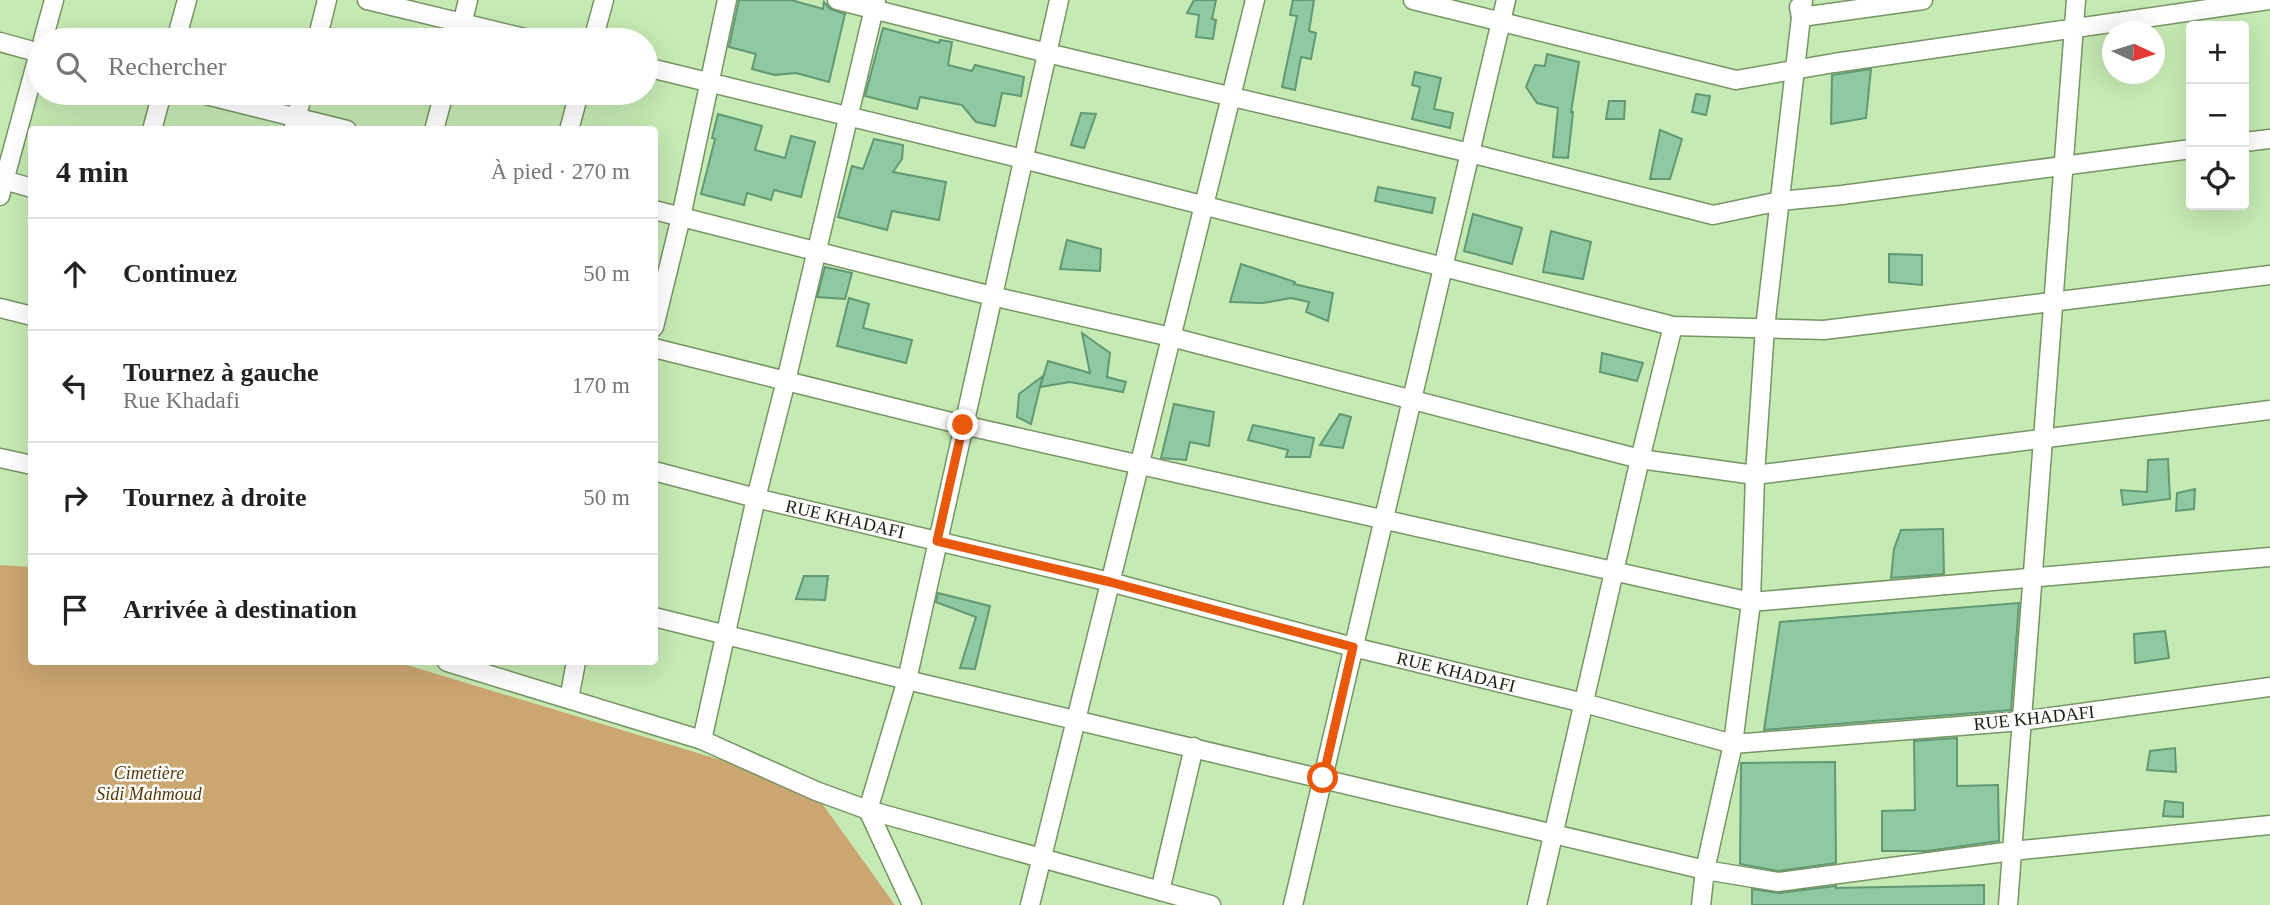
<!DOCTYPE html>
<html lang="fr">
<meta charset="utf-8">
<style>
:root{--surface:#fff;--page:#f2f2f2;--text:#222;--muted:#767676;--line:#e0e0e0}
body{margin:0;font-family:Georgia,serif;background:var(--page);color:var(--text)}
.controls{position:absolute;right:21px;top:21px;display:grid;overflow:hidden;border-radius:7px;box-shadow:0 7px 28px #0002}
.controls button{width:63px;height:63px;display:grid;place-items:center;padding:0;border:0;border-bottom:2px solid var(--line);background:var(--surface);color:var(--text);font:35px sans-serif}
.compass{position:absolute;left:2102px;top:21px;width:63px;height:63px;border-radius:50%;background:var(--surface);box-shadow:0 7px 28px #0002;rotate:94deg}
.stop{position:absolute;width:21px;height:21px;margin:-16px;border:5px solid #ea580c;border-radius:50%;background:#fff}
.stop.end{background:#ea580c;border-color:#fff;box-shadow:0 2px 7px #0008}
.list{margin:0;padding:0;list-style:none}
h2{display:flex;justify-content:space-between;align-items:center;height:91px;margin:0;padding:0 28px;font-size:30px}
h2 small{font-size:23px;font-weight:400;color:var(--muted)}
.list li{display:grid;grid-template-columns:46px 1fr auto;gap:21px;align-items:center;box-sizing:border-box;height:112px;padding:0 28px;border-top:2px solid var(--line)}
.list b{display:block;font-size:26px;white-space:nowrap}
.list p{margin:0;font-size:23px;white-space:nowrap;color:var(--muted)}
.list em{font-size:23px;font-style:normal;color:var(--muted)}
.icon{flex:none;width:38px;height:38px;fill:none;stroke:currentColor;stroke-width:2;stroke-linecap:round;stroke-linejoin:round}
.map{position:relative;flex:none;width:2270px;height:905px;overflow:hidden}
.search{position:absolute;background:var(--surface);box-shadow:0 7px 28px #0002;left:28px;top:28px;width:630px;height:77px;display:flex;align-items:center;gap:18px;box-sizing:border-box;padding:0 24px;border-radius:38px;color:var(--muted);font-size:26px}
.panel{position:absolute;background:var(--surface);box-shadow:0 7px 28px #0002;left:28px;top:126px;width:630px;height:539px;border-radius:7px}
.map>svg:first-child{display:block}
.green{fill:#cca671}
.building{fill:#8fc9a2;stroke:#609974;stroke-width:2}
.lines{fill:none;stroke-linecap:round;stroke-linejoin:round}
.street-casing{stroke:#759563;stroke-width:21}
.street{stroke:#fff;stroke-width:18}
.route{stroke:#ea580c;stroke-width:9}
.labels{text-anchor:middle;stroke-width:5;stroke-linejoin:round;paint-order:stroke}
.street-label{font-size:18px;fill:#14200c;stroke:#fefefe}
.park-label{font-size:18px;font-style:italic;fill:#563803;stroke:#fefefe}
</style>
<div class="map">
<svg width="2270" height="905" viewBox="0 0 2270 905">
<rect width="100%" height="100%" fill="#c6eab3"/>
<!-- green -->
<path class="green" d="M0,565L31,567L32,662H397L757,771L821,802L895,905H0Z"/>
<!-- building -->
<g class="building">
<path d="M739,0H791L823,9L824,2L830,9L845,14L829,82L796,73L775,75L752,69L756,54L729,47Z"/>
<path d="M1194,0H1216L1212,19L1216,20L1213,39L1196,37L1199,15L1187,13Z"/>
<path d="M1293,0H1314L1309,31L1316,33L1311,59L1301,57L1295,90L1282,87L1297,16L1290,15Z"/>
<path d="M883,28L939,43L940,40L952,42L948,65L972,71L975,65L1024,77L1021,96L1002,93L995,126L976,122L962,105L920,97L917,109L865,96Z"/>
<path d="M1547,54L1579,62L1571,112H1573L1568,158L1553,157L1558,108L1537,103L1526,87L1535,65L1545,66Z"/>
<path d="M1871,69L1866,118L1831,124L1832,75Z"/>
<path d="M1415,72L1441,78L1434,109L1453,113L1450,128L1412,119L1420,87L1412,85Z"/>
<path d="M1696,94L1710,96L1706,115L1692,112Z"/>
<path d="M1609,101H1625L1624,119H1606Z"/>
<path d="M1081,113L1096,114L1084,148L1071,145Z"/>
<path d="M718,114L762,126L755,150L785,158L791,136L815,142L801,197L774,190L771,200L747,193L744,205L701,194L715,139L712,138Z"/>
<path d="M1660,130L1682,139L1670,179H1650Z"/>
<path d="M874,139L903,145L902,159L893,172L946,182L939,220L892,211L887,230L838,217L852,166L863,169Z"/>
<path d="M1378,187L1435,198L1432,213L1375,201Z"/>
<path d="M1473,214L1522,228L1512,264L1464,251Z"/>
<path d="M1551,231L1591,242L1583,279L1543,272Z"/>
<path d="M1067,240L1101,249L1100,271L1060,269Z"/>
<path d="M1889,254L1922,255V285L1889,282Z"/>
<path d="M1241,264L1295,282L1294,284L1333,293L1328,321L1306,312L1309,302L1291,298L1263,303L1230,302Z"/>
<path d="M825,267L852,273L845,299L817,297Z"/>
<path d="M849,298L869,304L863,328L912,340L906,363L837,346Z"/>
<path d="M1082,333L1110,353L1107,377L1126,382L1123,392L1070,382L1040,387L1048,361L1090,373Z"/>
<path d="M1602,353L1643,363L1637,381L1600,372Z"/>
<path d="M1043,376L1040,387L1031,424L1017,417L1019,394Z"/>
<path d="M1174,404L1214,412L1209,446L1190,442L1186,460L1161,458Z"/>
<path d="M1340,414L1351,417L1343,448L1320,445Z"/>
<path d="M1253,425L1314,438L1310,457H1286L1288,450L1248,440Z"/>
<path d="M2168,459L2170,499L2123,505L2121,490L2147,492L2148,460Z"/>
<path d="M2195,489L2194,509L2176,511L2177,493Z"/>
<path d="M1943,529L1944,574L1891,578L1894,549L1901,530Z"/>
<path d="M804,576H828L825,600L796,599Z"/>
<path d="M938,593L990,606L975,669L960,668L976,617L936,602Z"/>
<path d="M2019,603L2011,710L1764,730L1780,622Z"/>
<path d="M2165,631L2169,658L2135,663L2134,634Z"/>
<path d="M1957,738V786L1998,785L1999,841L1927,851H1882V811L1915,810L1914,741Z"/>
<path d="M2175,748L2176,772L2147,770L2150,751Z"/>
<path d="M1835,762L1836,863L1778,871L1740,864L1741,763Z"/>
<path d="M2165,801L2183,803V817L2163,816Z"/>
<path d="M1984,885V905H1752V889L1779,893L1836,886V888Z"/>
</g>
<g class="lines">
<defs>
<g id="street">
<path d="M367,0L533,40"/>
<path d="M837,0L1047,53L1470,153L1713,215L1780,201L1842,195L2191,149"/>
<path d="M1413,0L1736,80L1834,63L2270,0"/>
<path d="M1799,7L1801,17L1923,0"/>
<path d="M43,40L54,0"/>
<path d="M176,40L187,0"/>
<path d="M317,40L327,0"/>
<path d="M458,40L468,0"/>
<path d="M593,40L604,0"/>
<path d="M0,42L40,53"/>
<path d="M646,67L1023,159L1673,326L1824,330L2270,275"/>
<path d="M198,93L347,130"/>
<path d="M152,130L162,93"/>
<path d="M293,130L303,93"/>
<path d="M434,130L444,93"/>
<path d="M569,130L579,93"/>
<path d="M2244,142L2270,139"/>
<path d="M0,179L32,188"/>
<path d="M0,196L40,49"/>
<path d="M654,210L992,296L1171,337L1640,459L1755,475L2270,410"/>
<path d="M0,308L32,316"/>
<path d="M654,327L681,217L727,0"/>
<path d="M654,348L963,425L1751,602L2270,557"/>
<path d="M0,458L32,465"/>
<path d="M654,471L756,498L1110,582L1353,647L1584,703L1733,744L2022,721L2270,687"/>
<path d="M654,617L907,680L1705,870L1778,882L2012,851L2270,825"/>
<path d="M447,662L702,740L816,791L868,810L1211,905"/>
<path d="M569,699L576,662"/>
<path d="M702,740L756,498L786,381L876,0"/>
<path d="M1160,891L1194,747"/>
<path d="M912,905L868,810L907,680L1059,0"/>
<path d="M1030,905L1255,0"/>
<path d="M1293,905L1506,0"/>
<path d="M1537,905L1640,459L1673,326"/>
<path d="M1701,905L1705,870L1733,744L1751,602L1755,475L1765,328L1803,0"/>
<path d="M2008,905L2076,0"/>
</g>
</defs>
<!-- street casing -->
<use href="#street" class="street-casing"/>
<!-- street -->
<use href="#street" class="street"/>
</g>
<g class="lines">
<!-- route -->
<path class="route" d="M963,425L937,541L1110,582L1353,647L1323,778"/>
</g>
<g class="labels">
<!-- street labels -->
<g class="street-label">
<text transform="translate(845 519) rotate(13)" y="6">RUE KHADAFI</text>
<text transform="translate(1456 672) rotate(14)" y="6">RUE KHADAFI</text>
<text transform="translate(2034 718) rotate(-6)" y="6">RUE KHADAFI</text>
</g>
<!-- park labels -->
<g class="park-label">
<text x="149" y="779">Cimetière<tspan x="149" dy="21">Sidi Mahmoud</tspan></text>
</g>
</g>
</svg>
<div class="controls">
<button>+</button>
<button>−</button>
<button><svg class="icon" aria-label="locate" viewBox="0 0 24 24"><circle cx="12" cy="12" r="6"/><path d="M12 2v4M12 18v4M2 12h4M18 12h4"/></svg></button>
</div>
<svg class="compass" viewBox="-18 -18 36 36"><path d="M0-13l5 13h-10z" fill="#e53935"/><path d="M0 13l5-13h-10z" fill="#767676"/></svg>
<div class="stop" style="left:1323px;top:778px"></div>
<div class="stop end" style="left:963px;top:425px"></div>
<div class="search"><svg class="icon" aria-label="search" viewBox="0 0 24 24"><circle cx="10" cy="10" r="6"/><path d="M15 15l6 6"/></svg>Rechercher</div>
<section class="panel">
<h2>4 min<small>À pied · 270 m</small></h2>
<ul class="list">
<li><svg class="icon" aria-label="ahead" viewBox="0 0 24 24"><path d="M12 20V5M6 11l6-6 6 6"/></svg><div><b>Continuez</b></div><em>50 m</em></li>
<li><svg class="icon" aria-label="left" viewBox="0 0 24 24"><path d="M17 20v-9H6M10 6l-5 5 5 5"/></svg><div><b>Tournez à gauche</b><p>Rue Khadafi</p></div><em>170 m</em></li>
<li><svg class="icon" aria-label="right" viewBox="0 0 24 24"><path d="M7 20v-9h11M14 6l5 5-5 5"/></svg><div><b>Tournez à droite</b></div><em>50 m</em></li>
<li><svg class="icon" aria-label="arrive" viewBox="0 0 24 24"><path d="M6 21V4h12l-3 4 3 4H6"/></svg><div><b>Arrivée à destination</b></div></li>
</ul>
</section>
</div>
